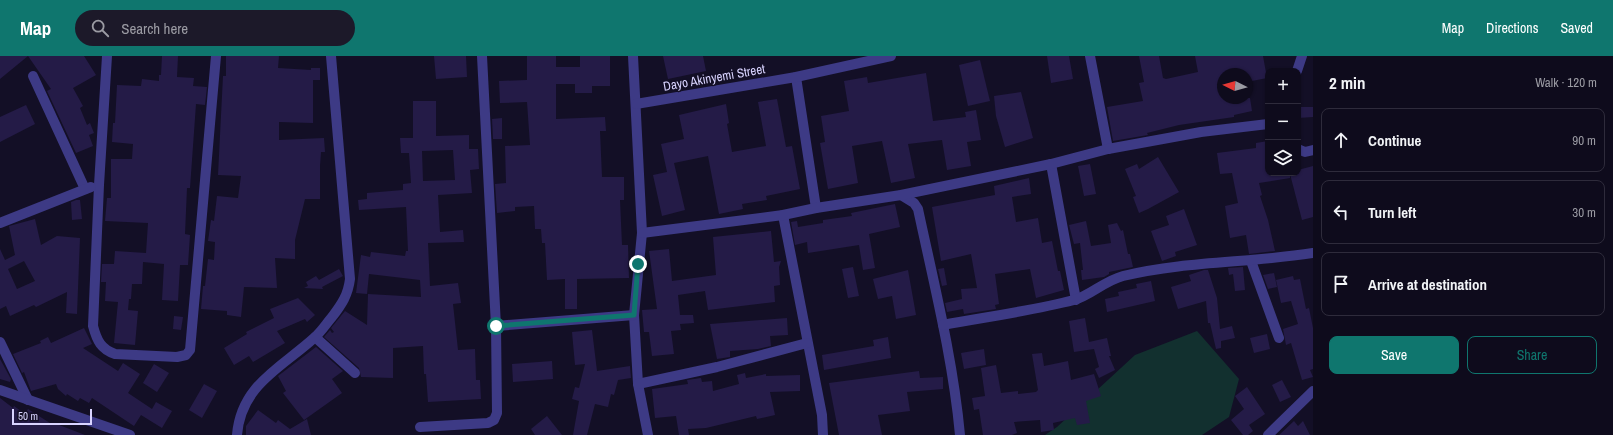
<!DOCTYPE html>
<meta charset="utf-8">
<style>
:root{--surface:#0e0b1c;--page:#1c1929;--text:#f1f3f6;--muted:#9b9ba3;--line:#2e2b3b;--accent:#0f766e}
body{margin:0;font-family:"Archivo Narrow",sans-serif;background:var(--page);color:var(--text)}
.controls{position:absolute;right:12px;top:12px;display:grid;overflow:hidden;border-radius:8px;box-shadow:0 1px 3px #0004}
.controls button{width:36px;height:36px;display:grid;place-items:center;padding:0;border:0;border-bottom:1px solid var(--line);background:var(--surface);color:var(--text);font:20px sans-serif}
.compass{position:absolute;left:1217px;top:12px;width:36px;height:36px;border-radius:50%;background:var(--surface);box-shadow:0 1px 3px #0004;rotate:275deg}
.scale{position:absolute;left:12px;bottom:10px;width:80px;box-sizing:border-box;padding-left:4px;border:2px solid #d9d4ff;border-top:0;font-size:11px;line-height:14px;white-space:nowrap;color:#d9d4ff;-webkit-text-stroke:3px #130f26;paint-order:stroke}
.stop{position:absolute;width:12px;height:12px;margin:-9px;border:3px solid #0f766e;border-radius:50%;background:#fff}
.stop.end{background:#0f766e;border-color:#fff;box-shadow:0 1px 4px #0008}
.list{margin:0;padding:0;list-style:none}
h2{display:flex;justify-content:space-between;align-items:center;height:52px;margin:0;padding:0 16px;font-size:17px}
h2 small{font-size:13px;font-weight:400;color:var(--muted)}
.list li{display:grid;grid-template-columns:26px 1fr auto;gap:12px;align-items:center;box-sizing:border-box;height:64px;margin:0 8px 8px;padding:0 8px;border:1px solid var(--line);border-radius:8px}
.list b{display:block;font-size:15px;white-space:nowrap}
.list em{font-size:13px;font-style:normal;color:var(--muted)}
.actions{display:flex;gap:8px;padding:12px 16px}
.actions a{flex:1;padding:9px 0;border:1px solid var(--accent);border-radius:8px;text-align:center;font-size:14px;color:var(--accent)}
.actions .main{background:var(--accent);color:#fff}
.icon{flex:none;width:22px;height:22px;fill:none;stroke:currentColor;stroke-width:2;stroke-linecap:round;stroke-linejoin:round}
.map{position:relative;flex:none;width:1313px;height:379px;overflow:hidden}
header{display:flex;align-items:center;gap:24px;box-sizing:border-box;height:56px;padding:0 20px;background:var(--accent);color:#fff}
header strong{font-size:19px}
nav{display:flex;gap:22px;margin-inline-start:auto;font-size:14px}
.search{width:280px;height:36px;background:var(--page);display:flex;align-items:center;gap:10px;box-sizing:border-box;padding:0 14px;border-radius:22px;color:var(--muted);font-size:15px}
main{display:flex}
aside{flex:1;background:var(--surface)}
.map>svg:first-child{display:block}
.green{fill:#12302f}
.building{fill:#241b47;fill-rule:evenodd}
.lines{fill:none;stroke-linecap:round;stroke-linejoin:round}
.street{stroke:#3d3a85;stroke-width:10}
.route{stroke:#0f766e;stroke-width:5}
.labels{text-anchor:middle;stroke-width:3;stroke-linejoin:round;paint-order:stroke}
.street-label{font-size:13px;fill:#d9d4ff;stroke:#130f26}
</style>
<header>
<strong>Map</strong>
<div class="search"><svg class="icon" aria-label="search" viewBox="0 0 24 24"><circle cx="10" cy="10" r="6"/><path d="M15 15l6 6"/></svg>Search here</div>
<nav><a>Map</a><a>Directions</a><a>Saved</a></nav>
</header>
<main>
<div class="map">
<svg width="1313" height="379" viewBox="0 0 1313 379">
<rect width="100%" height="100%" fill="#130f26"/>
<!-- green -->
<path class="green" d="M1197,275L1239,323L1229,361L1202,379H1045L1057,371L1135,299Z"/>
<!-- building -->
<g class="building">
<path d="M0,0H28L0,23Z"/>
<path d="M28,0H84L96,19L73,32L83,50L80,52L87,69L90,67L94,77L89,79L93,90L76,97L47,35L51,33Z"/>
<path d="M162,0H178L177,21L194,22L193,30L207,31L205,49L196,48L190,132H187L185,178L190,179L188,209H180L178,245L162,244L164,208L143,206L142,228H132L131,243H129L128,254L138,255L135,289L114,287L118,246L105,245L106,226H101L102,208H114L115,195L146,197L148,167L105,165L107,142H111V103H132L133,88L112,86L113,67H115L117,29L141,30L142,23L159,25V19H161Z"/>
<path d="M226,0H279L278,12L311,14V12H320V24H313V67L279,66V84L324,82L325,96H321L320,110V143H305L295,184V203L275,202L277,232L244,231L241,261L227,259V255L201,253L203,230H205L208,203L214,204L215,186L208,185L211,164L214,165L217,140L238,142L241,120L218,119L223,20H226Z"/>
<path d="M434,0H466L467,21L436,23Z"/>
<path d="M527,0H556V11H580V0H610V30H592V37H575V28H556V63L605,61L606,75H600L602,121H624V144H620L622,189H628L629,222L577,223V253H565V223L547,224L545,187H542L541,173H535L534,150L515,151V155L497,157L495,128L506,127L505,90L530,89L527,46L500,47L499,25L527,24Z"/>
<path d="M663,0H703L706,15L668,23Z"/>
<path d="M1047,0H1069L1073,23L1051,27Z"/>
<path d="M1139,0H1159L1163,22L1166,23L1198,16L1195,0H1263L1267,22L1247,26V18H1223V42H1250L1252,55L1234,59V61L1179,69L1147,77L1148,79L1113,85L1107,51L1143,45L1139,27L1144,26Z"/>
<path d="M980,4L990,45L968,50L959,9Z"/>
<path d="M926,17L933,65L966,61L965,56L976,54L981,84L967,86L971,110L947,114L942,84L908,88L915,122L891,127L882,85L852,90L858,127L828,133L820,87L825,86L821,60L849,55L844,25L867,21L868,27Z"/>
<path d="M1021,36L1033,82L1005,91L996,60L994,40Z"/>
<path d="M777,43L786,91L792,90L800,133L766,140L767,144L742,148L743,153L719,158L708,100L674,107L685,154L662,160L653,119L667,116L661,88L684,83L679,59L726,48L729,67L727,68L732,96L766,90L758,46Z"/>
<path d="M413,45H436V80L469,79V93H478L479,113L470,114L472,137L438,139L440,176L463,174L464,186L428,187L430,230L458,227L461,247L453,248L458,294L475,293L476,324H480L481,343L428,346L426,318H424L423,290L393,292V322L361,321L359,312L324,281L330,274L332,277L334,276L331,272L345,255L367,269L368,238L421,241L420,224L369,218L367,238L356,237L361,199L370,201L371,196L405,200L406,195H408L406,151L359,154L358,144L367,143V137L403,134V128L411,127L409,97H401L400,82H413ZM453,94L455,124L423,125L422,95Z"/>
<path d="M26,49L35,68L0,86V61Z"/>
<path d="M1298,51H1313V61L1298,62Z"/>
<path d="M502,62V83H493L492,63Z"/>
<path d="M1268,85V117H1298V114L1313,110V161L1302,164L1290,118V122L1259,127L1262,139L1260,140L1268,164L1275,195L1249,198L1246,179L1230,182L1225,150L1238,147L1232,117L1220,118L1217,97L1256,92V87Z"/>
<path d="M1158,101L1179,136L1148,153L1139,157L1133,141L1136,140L1125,113L1137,108L1139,113Z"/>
<path d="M1090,108L1096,138L1084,140L1078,110Z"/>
<path d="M1029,122L1031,138L1012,141L1016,166L1038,162L1042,187L1052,185L1058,215H1060L1064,234L1036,242L1030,213L995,218L999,248L995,249L996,253L964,258L963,253L947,256L945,247L962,243L961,233L977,232L971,198L941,205L932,151L995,139L994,130Z"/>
<path d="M76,144H80L82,163L72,164L71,146Z"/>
<path d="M895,148L900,171L869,178L875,212L863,214L859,189L808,197L807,186L795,189L791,166L797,165L798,171L823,167V164L852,160L851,157Z"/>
<path d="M1184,153L1197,189L1175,196L1176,200L1162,205L1151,175L1169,169L1166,160Z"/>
<path d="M35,163L41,189L57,180L80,182L77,258L66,257L67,236L36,251L34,249L10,260L6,250L0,253V193L5,204L15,199L9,170ZM24,205L35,225L17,233L8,213Z"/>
<path d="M1086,165L1091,190L1111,187L1108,169L1117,167L1121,175L1123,174L1128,198H1130L1133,211L1109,216V218L1104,221L1082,224L1081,214H1083L1080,187L1074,188L1069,169Z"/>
<path d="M771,175L774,206L781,205L779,211L780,229L774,230L775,246L708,254L705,235L678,239L680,259H693L694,267L680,268L681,274L671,275L674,298L652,300L649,276H644L642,254L657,253L649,195L669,193L672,225L716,219L713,181Z"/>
<path d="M853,211L859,240L848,242L842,213Z"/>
<path d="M1243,211L1245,234L1235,235L1233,218L1229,219L1228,212Z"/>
<path d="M944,212L947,229L942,230L938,213Z"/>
<path d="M339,213L343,220L322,231L323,233L304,232L308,230L306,226L316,220L319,224Z"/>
<path d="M908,214L916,259L896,263L892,240L878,243L873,223Z"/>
<path d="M1204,214H1208L1217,242L1220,273L1232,270L1235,282L1221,285V292L1216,293L1210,267H1208L1206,245L1178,253L1171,231L1191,225L1189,219Z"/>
<path d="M1274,217L1277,231L1268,233L1263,219Z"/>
<path d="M1293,220L1294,224L1300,223L1306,253L1309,252L1313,272V313L1310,314L1313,321L1302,324L1291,287L1286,289L1283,273L1298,268L1291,245L1281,247L1276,224Z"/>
<path d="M1151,225L1155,245L1107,256L1105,243L1119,240L1118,236L1137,232L1136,228Z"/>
<path d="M298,242L315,259L307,266L305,263L277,275L285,287L253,306L249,300L234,309L224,292L247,278L246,276L274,262L270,253Z"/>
<path d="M174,260L183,261L181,274L173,273Z"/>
<path d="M787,262L788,279L770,280L771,290L758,293L730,295V301L717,303L710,268Z"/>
<path d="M1085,262L1089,286L1107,282L1111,300H1109L1115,314L1099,322L1095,313L1099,311L1094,293L1074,296L1069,265Z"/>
<path d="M84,272L92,288L83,292L118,315L123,307L140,318L128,337L152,353L156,346L172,355L162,372L141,359L134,370L92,342L89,347L80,342L78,345L67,338L66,340L58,333L56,328L31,335L24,316L22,317L13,298L41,287L40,285L48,281L51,287Z"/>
<path d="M592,274L597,315L630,310L631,322L618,324L614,339L611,338L608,351L595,348L587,379H573L579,345L572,343L575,331L579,332L585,308L575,309L572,276Z"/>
<path d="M1267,278L1270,293L1254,297L1250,282Z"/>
<path d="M888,281L891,302L824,314L822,299L874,290L873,284Z"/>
<path d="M316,291L343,315L332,323L342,337L304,364L283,337L286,335L278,320Z"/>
<path d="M984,293L986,309L964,313L961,297Z"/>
<path d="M1042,297L1044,310L1068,305L1071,324L1094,318L1101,340L1086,345L1090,367L1077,369L1075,362L1053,367L1054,374L1041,376L1040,364L1014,366L1017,377L1012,379H983L979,353L974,354L972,342L985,340L981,312L996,309L1001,337L1018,335V338L1036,336L1038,334L1032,298Z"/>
<path d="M0,303L11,323L10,326L0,323Z"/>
<path d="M552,305L553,323L513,326L512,308Z"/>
<path d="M154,308L169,317L157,336L143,327Z"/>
<path d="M919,315L920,322L943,321V333L907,336L910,355L878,359L882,379H839L829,327Z"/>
<path d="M745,317L746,322L766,318V320L800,319V335L770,336L775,359L757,363L756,360L706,372L688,373L689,379H679L676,360L655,362L652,333L688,328L687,324L701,322L702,326L712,325L713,335L739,328L737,319Z"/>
<path d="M1282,324L1291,341L1280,346L1272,329Z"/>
<path d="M204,328L217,335L202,362L189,354Z"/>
<path d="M1247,331L1265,358L1249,369L1253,375L1248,379H1243L1231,364L1244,353L1235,340Z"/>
<path d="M0,342L13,352L14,350L25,358L28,353L53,369L54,367L85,379H0Z"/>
<path d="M258,354L276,367L278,364L290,373L307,363L311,379H246V370Z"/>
<path d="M547,360L562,379H535L531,373Z"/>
<path d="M1294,365L1298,370L1303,365L1310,379H1279Z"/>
</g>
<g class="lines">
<!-- street -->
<g class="street">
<path d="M107,0L99,129L93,270C97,285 101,293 115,298L177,301L186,299L190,294L216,0"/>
<path d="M633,0L642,177L634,259L638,328L648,379"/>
<path d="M1090,0L1108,93"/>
<path d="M1297,15L1302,0"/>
<path d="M33,20L85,133"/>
<path d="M796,21L816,152"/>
<path d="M636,48L796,21L891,0"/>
<path d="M1298,93L1305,96L1313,94"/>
<path d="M1051,108L1076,244"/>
<path d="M901,139L914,147L918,153C934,228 953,303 960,379"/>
<path d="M783,159L822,359L823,379"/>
<path d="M0,167L91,131"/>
<path d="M642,177L783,159L816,152L901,139L1051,108L1108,93L1201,76L1268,68"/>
<path d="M1251,205L1279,282"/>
<path d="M943,269C986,261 1031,255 1074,244C1090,240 1104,225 1123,220C1185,205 1250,207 1313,197"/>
<path d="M496,270L634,259"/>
<path d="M315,281L355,317"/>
<path d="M0,286L28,344"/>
<path d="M638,328L717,311L807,287"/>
<path d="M0,334L130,379"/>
<path d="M420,371L488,367L494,364L497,357L496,270L482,0"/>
<path d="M237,379C241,329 281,312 314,282C321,276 326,268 332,261C342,248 348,239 350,223L331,0"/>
<path d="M1268,379L1313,335"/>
</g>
</g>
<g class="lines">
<!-- route -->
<path class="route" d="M496,270L634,259L638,208"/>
</g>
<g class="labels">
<!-- street labels -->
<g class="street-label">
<text transform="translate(714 21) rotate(-10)" y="5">Dayo Akinyemi Street</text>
</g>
</g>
</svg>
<div class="controls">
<button>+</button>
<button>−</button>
<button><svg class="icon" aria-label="layers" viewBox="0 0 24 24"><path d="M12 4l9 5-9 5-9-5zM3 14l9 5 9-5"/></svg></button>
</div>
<svg class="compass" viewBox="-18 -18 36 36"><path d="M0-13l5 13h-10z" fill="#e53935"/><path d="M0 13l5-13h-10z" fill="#9b9ba3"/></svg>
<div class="scale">50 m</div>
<div class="stop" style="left:496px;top:270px"></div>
<div class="stop end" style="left:638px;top:208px"></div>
</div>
<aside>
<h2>2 min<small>Walk · 120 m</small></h2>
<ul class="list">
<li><svg class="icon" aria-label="ahead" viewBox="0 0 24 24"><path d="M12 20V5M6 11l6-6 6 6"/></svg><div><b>Continue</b></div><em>90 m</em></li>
<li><svg class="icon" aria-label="left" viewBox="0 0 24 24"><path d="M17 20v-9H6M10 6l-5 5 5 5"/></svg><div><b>Turn left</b></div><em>30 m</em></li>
<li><svg class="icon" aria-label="arrive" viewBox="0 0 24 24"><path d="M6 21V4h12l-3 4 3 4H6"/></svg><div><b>Arrive at destination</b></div></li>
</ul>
<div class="actions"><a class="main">Save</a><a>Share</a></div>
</aside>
</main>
